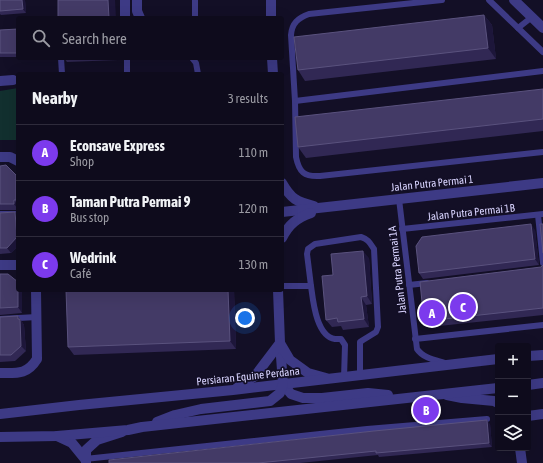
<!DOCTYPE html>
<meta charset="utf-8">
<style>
:root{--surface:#0e0b1c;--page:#171425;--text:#f1f3f6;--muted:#9b9ba3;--line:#2e2b3b;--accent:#7c3aed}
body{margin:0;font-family:"Asap Condensed",sans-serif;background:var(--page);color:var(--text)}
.controls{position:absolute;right:12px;bottom:12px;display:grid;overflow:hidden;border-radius:4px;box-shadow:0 4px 16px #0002}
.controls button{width:36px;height:36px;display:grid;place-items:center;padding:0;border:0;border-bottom:1px solid var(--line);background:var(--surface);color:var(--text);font:20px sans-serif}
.you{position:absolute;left:245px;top:318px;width:14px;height:14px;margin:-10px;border:3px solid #fff;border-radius:50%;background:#1a73e8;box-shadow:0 0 0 6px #1a73e833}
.badge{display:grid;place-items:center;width:26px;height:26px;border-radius:50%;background:var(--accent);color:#fff;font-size:13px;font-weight:700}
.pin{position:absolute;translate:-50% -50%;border:2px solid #fff;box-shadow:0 1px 4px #0006}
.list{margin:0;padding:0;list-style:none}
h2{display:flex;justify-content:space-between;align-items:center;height:52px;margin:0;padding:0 16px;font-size:17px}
h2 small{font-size:13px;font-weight:400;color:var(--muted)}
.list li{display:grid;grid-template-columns:26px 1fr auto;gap:12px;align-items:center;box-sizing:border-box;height:56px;padding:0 16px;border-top:1px solid var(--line)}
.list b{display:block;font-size:15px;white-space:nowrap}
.list p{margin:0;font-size:13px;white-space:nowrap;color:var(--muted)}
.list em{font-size:13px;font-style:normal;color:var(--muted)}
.icon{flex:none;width:22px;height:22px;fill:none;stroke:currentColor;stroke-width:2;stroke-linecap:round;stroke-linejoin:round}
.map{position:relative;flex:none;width:543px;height:463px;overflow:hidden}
.search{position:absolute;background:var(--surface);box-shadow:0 4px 16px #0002;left:16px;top:16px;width:268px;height:44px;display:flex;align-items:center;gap:10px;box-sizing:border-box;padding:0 14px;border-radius:4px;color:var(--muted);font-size:15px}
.panel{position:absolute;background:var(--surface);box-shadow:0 4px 16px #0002;left:16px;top:72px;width:268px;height:220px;border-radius:4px}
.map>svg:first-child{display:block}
.green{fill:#12302f}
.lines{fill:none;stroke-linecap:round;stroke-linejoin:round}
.service{stroke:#3d3a85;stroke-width:6}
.minor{stroke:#3d3a85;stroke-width:10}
.tertiary{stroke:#3d3a85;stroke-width:10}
.wall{fill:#312854}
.shaded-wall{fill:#1d163a}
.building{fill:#433a66;stroke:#5a527e}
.labels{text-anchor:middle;stroke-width:3.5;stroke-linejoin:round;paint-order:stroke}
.street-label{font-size:11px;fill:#d9d4ff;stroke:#130f26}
</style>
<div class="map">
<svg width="543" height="463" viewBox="0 0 543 463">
<rect width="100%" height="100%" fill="#130f26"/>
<!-- green -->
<path class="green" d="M18,88V140H0V91Z"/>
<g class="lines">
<!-- service -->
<g class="service">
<path d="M195,0V18"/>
<path d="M442,0L309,14C298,18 292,23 291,35L295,101L296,157C299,172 304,177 320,176L543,152"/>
<path d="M489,0L543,52"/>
<path d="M518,28L532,17"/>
<path d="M61,58L62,74"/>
<path d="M127,58V74"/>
<path d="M192,58L196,63L198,74"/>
<path d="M295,101L543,71"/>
<path d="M399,199L417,349C423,358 435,360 445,363"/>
<path d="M0,214H18"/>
<path d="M538,215L543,263"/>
<path d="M402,229L543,214"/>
<path d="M409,285L427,283"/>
<path d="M282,286H311L307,254L308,249L315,244L361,237C368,239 370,243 374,249L378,327L376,332L363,340L360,342V375"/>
<path d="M311,286C313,300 316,336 335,339C337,339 339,339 341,339L345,345L344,378"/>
<path d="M0,319L37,317"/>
<path d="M415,339L543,325"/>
<path d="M85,459L367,429L487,419"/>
</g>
<!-- minor -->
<g class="minor">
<path d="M125,0V18"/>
<path d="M137,0V11L140,18"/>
<path d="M271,0V18"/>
<path d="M514,0L543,28"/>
<path d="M272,58L273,74"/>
<path d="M0,81L13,80"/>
<path d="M0,157H10L18,161"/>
<path d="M282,183C291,199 297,202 314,206"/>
<path d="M282,212L543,183"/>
<path d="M282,238C289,224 297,218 311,213"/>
<path d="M0,265H18"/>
<path d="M278,290L280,343L283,384"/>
<path d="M0,373C17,373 27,375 37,359L36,290"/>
<path d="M447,395L462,398L494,401L498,403"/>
<path d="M528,416L543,414"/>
<path d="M57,436L72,443L85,459"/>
<path d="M520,448L522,463"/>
<path d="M86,463V450L97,440L122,432"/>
</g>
<!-- tertiary -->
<g class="tertiary">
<path d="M528,356L543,355"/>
<path d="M283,384L291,394L303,398H322L368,393L388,395"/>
<path d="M528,385L543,383"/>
<path d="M237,388L255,376L280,343L290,360L308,373L326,378"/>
<path d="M0,414L79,405L233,390L498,359"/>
<path d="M157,422L175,415L201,409L270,401L280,393L283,384"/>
<path d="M0,437L57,436L128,430L142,427L498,388"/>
</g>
</g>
<!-- wall -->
<g class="wall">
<path d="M0,0H25L26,13L1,15L0,14Z"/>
<path d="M484,15L492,25L496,59L305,81L298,70Z"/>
<path d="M18,29V57H0V30Z"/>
<path d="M64,58H118V60L67,62Z"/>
<path d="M543,89V131L306,158L298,147Z"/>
<path d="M0,166L18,177V210H0Z"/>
<path d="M15,212L18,217V246L11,253L0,254V213Z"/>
<path d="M535,230L539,265L423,279L419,273Z"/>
<path d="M369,258L372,304L366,305L369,327L343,330L341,326L332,327L326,320L333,275Z"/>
<path d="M543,265V315L439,326L427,318L423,312L541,267Z"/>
<path d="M0,274L18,290H22V313L0,315Z"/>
<path d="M66,290H234L236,349L74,355L68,347Z"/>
<path d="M18,316L24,325L26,351L15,361L0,362V317Z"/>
<path d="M490,424L492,447L379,457L378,455L300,463H109Z"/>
</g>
<!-- shaded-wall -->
<g class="shaded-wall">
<path d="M22,0H25L26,13L23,9Z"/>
<path d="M108,0H115L116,18H109Z"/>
<path d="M484,15L492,25L496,59L488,48Z"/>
<path d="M16,175L18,177V203L16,200Z"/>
<path d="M14,200L18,206V209L14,204Z"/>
<path d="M15,212L18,217V246L11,253L7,248Z"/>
<path d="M531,224L535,230L539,265L535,259Z"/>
<path d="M363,251L369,258L372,304L367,296Z"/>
<path d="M18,290H22V313L18,307Z"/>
<path d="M228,290H234L236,349L230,341Z"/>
<path d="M361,297L366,305L369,327L364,319Z"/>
<path d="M18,316L24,325L26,351L21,346Z"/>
<path d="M487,420L490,424L492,447L489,443Z"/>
</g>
<!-- building -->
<g class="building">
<path d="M0,0H22L23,9L0,11Z"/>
<path d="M58,0H108L109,18H58Z"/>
<path d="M484,15L488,48L298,70L294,37Z"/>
<path d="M18,29V53H0V30Z"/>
<path d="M543,89V119L298,147L295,117Z"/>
<path d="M6,165L16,175V200H14V204H0V166Z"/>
<path d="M15,212L17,237L7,248H0V213Z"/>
<path d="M531,224L535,259L419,273L416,246L422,237Z"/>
<path d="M540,224H543V253Z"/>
<path d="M363,251L367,296L361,297L364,319L338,322L337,318L326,320L322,276L333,275L331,254Z"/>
<path d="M543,265V308L435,320L423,312L420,282L541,267Z"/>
<path d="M0,274H8L18,282V307L0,308Z"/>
<path d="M66,290H228L230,341L68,347Z"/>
<path d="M18,316V319H20L21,346L11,355H0V317Z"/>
<path d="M487,420L489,443L376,453V451L258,463H109V460L374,431Z"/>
</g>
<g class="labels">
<!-- street labels -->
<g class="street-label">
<text transform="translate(432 183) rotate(-6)" y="4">Jalan Putra Permai 1</text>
<text transform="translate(471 212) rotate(-6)" y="4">Jalan Putra Permai 1B</text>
<text transform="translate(397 270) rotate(-97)" y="4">Jalan Putra Permai 1A</text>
<text transform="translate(248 376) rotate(-6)" y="4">Persiaran Equine Perdana</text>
</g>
</g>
</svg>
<div class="controls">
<button>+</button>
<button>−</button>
<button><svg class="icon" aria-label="layers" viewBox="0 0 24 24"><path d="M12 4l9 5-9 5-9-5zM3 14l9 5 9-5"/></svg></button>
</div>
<div class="you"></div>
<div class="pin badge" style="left:432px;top:313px">A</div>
<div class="pin badge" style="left:426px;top:410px">B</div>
<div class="pin badge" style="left:463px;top:307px">C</div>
<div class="search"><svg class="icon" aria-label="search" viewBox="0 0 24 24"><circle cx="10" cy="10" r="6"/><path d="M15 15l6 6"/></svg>Search here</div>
<section class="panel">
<h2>Nearby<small>3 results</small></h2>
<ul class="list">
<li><span class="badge">A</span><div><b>Econsave Express</b><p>Shop</p></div><em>110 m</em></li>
<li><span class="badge">B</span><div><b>Taman Putra Permai 9</b><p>Bus stop</p></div><em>120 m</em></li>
<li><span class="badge">C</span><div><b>Wedrink</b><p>Café</p></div><em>130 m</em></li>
</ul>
</section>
</div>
